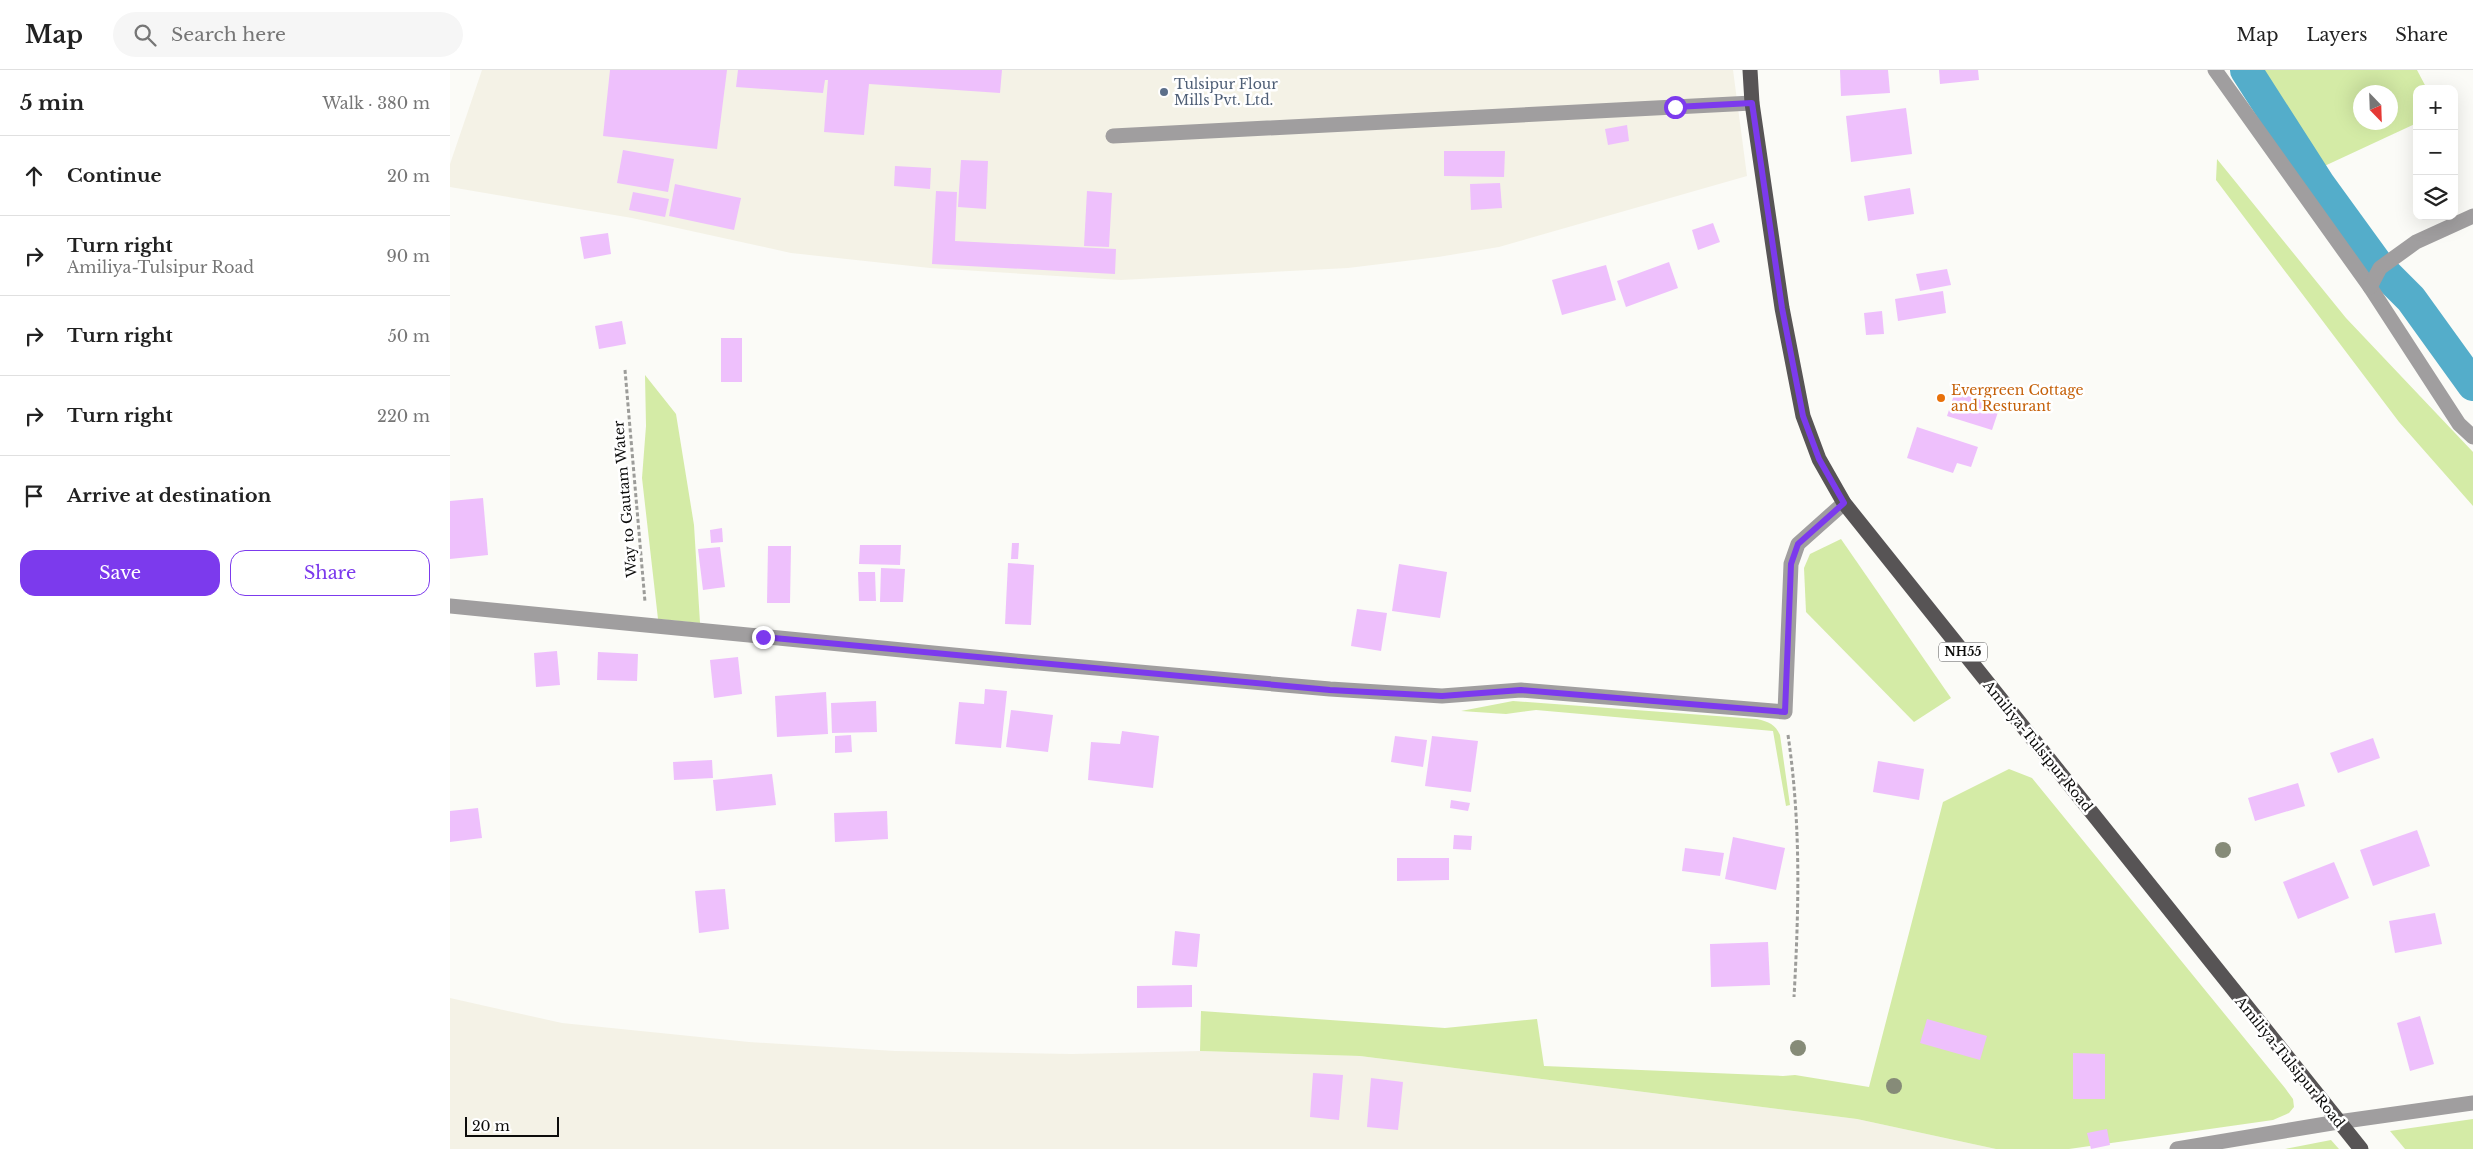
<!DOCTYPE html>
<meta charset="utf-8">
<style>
:root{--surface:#fff;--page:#f6f6f6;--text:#222;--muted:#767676;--line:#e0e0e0;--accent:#7c3aed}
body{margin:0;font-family:"Libre Baskerville",serif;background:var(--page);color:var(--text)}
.controls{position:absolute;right:15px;top:15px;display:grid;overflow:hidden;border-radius:10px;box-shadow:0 5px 20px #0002}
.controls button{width:45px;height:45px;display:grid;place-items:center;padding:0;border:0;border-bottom:1px solid var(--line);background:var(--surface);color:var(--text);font:25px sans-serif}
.compass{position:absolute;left:1903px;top:15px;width:45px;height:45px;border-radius:50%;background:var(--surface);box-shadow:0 5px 20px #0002;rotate:157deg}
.scale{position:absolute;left:15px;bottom:12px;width:94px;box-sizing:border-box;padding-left:5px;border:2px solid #0c0c0b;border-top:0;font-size:14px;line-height:18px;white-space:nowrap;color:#0c0c0b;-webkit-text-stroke:4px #fff;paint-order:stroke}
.stop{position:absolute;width:15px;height:15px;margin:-11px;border:4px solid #7c3aed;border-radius:50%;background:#fff}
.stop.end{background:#7c3aed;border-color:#fff;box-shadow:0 1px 5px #0008}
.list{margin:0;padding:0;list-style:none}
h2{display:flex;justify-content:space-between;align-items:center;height:65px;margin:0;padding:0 20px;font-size:21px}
h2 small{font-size:16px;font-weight:400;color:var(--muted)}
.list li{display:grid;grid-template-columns:32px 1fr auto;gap:15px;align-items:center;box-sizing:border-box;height:80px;padding:0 20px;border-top:1px solid var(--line)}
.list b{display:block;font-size:19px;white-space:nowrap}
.list p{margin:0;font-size:16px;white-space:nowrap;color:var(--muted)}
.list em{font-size:16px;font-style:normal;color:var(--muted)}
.actions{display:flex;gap:10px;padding:15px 20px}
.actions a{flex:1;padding:11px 0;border:1px solid var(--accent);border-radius:15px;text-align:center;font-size:18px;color:var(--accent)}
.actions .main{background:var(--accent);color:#fff}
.icon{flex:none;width:28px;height:28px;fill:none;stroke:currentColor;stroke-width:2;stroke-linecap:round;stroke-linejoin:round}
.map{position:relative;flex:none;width:2023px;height:1079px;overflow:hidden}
header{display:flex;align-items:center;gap:30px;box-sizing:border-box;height:70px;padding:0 25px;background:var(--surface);border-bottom:1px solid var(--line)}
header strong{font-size:24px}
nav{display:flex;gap:28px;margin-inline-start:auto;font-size:18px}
.search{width:350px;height:45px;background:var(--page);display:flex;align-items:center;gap:12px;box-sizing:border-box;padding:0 18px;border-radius:28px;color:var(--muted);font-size:19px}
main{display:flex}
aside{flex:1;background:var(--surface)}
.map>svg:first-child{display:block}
.built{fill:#f4f2e6}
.green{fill:#d4eba6;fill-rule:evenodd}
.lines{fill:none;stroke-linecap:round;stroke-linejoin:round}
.canal{stroke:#54adca;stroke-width:32}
.building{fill:#eec0fc}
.path{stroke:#9c9c99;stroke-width:3;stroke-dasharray:4 2.5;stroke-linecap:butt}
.minor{stroke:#a09e9f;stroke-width:15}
.major{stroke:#575455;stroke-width:15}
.tree{fill:#868b78}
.route{stroke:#7c3aed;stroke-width:6}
.service-dot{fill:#5c6f8a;stroke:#fff;stroke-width:2}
.food-dot{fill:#e8710a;stroke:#fff;stroke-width:2}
.labels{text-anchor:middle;stroke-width:5;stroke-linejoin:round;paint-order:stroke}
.shield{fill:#fff;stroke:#555554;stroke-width:1}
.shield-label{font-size:12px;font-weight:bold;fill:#0c0c0b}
.service-label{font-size:14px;fill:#4e5e75;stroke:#fff;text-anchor:start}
.food-label{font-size:14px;fill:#c56008;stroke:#fff;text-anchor:start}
.street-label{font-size:14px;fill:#0c0c0b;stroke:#fff}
</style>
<header>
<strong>Map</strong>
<div class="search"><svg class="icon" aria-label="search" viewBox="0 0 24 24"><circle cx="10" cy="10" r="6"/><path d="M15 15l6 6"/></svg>Search here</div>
<nav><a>Map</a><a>Layers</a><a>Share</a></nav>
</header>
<main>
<aside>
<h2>5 min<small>Walk · 380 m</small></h2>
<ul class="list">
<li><svg class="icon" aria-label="ahead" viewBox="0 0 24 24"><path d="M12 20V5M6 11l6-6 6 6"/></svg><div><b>Continue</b></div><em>20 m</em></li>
<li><svg class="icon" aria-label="right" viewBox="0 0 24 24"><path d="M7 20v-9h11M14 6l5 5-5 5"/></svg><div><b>Turn right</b><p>Amiliya-Tulsipur Road</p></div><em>90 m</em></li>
<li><svg class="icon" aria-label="right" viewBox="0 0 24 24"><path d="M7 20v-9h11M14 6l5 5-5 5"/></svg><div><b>Turn right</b></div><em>50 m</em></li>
<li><svg class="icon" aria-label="right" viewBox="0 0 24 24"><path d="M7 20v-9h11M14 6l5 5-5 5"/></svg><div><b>Turn right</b></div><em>220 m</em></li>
<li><svg class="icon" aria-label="arrive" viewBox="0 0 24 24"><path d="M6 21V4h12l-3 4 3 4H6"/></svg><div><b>Arrive at destination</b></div></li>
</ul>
<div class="actions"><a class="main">Save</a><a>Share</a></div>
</aside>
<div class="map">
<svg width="2023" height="1079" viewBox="0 0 2023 1079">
<rect width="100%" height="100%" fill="#fbfbf7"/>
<!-- built -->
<g class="built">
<path d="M32,0H1283L1297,106L1049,177L988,187L898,198L671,210L480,198L341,183L182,148L0,117V94Z"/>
<path d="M0,928L112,953L299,972L445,981L622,984L750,981L910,986L1407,1049L1546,1079H0Z"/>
</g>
<!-- green -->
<g class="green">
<path d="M1801,0H1967L1977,19H1967V53L1868,99ZM1910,22H1940V52H1910Z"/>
<path d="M1767,89L1896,248L2023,382V436L1949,352L1766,110Z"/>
<path d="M195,305L226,344L244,455L250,553L208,549L192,408L196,356Z"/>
<path d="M1391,469L1501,628L1464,652L1356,542L1354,498L1360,484Z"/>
<path d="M1063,631L1307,649C1319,652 1325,654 1330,665L1340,735L1336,736L1323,661L1086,640L1056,644L1011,641Z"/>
<path d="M1559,699L1582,708L1835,1018L1843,1029L1844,1037L1839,1043L1823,1050L1619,1079H1546L1407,1049L910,986L750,981L751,941L995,958L1087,949L1094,996L1333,1006L1345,1005L1419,1017L1493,732Z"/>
<path d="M2023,1049V1079H1955L1940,1061Z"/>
<path d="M1881,1070L1889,1079H1835Z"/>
</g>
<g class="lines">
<!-- canal -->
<path class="canal" d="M1796,0L1869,114L1930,198L1961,229L2023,315"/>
</g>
<!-- building -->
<g class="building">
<path d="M160,0H277L267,79L153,66Z"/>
<path d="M288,0H552L550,23L419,14L414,65L374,62L378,10H375L373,23L286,17Z"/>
<path d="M1390,0H1438L1440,23L1391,26Z"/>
<path d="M1489,0H1528L1529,10L1490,14Z"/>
<path d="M1456,38L1462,84L1401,92L1396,46Z"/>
<path d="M1177,55L1179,71L1158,75L1155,59Z"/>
<path d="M173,80L224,89L218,122L167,113Z"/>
<path d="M994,81H1055L1054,107L994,106Z"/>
<path d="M511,90L538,91L536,139L508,137Z"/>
<path d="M445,96L481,98L480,119L444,116Z"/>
<path d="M1050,113L1052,138L1021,140L1020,114Z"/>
<path d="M225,114L291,128L284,160L219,146Z"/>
<path d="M1460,118L1464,144L1418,151L1414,126Z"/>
<path d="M486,121L507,122L505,171L666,179L665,204L482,194Z"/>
<path d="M637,121L662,123L659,177L634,176Z"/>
<path d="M183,122L219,129L215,147L179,140Z"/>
<path d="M1263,153L1270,172L1248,180L1242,160Z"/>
<path d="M158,163L161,184L134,189L130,167Z"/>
<path d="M1219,192L1228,218L1176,237L1167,211Z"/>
<path d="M1156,195L1166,230L1112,245L1102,210Z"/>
<path d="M1497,199L1501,215L1470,221L1466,204Z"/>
<path d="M1493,221L1496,243L1448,251L1445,229Z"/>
<path d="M1432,241L1434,264L1416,265L1414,243Z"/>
<path d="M172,251L176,274L149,279L145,256Z"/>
<rect x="271" y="268" width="21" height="44"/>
<path d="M1505,322L1550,336L1542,360L1497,346Z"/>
<path d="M1467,357L1528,377L1521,397L1507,393L1503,403L1457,388Z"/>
<path d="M33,428L38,485L0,489V431Z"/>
<path d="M272,458L273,472L261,473L260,460Z"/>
<path d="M562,473H569L568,489H561Z"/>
<path d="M410,475H451L450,495L409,494Z"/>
<path d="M318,476H341L340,533H317Z"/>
<path d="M270,477L275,517L253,520L248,479Z"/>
<path d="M558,493L584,495L581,555L555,554Z"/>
<path d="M949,494L997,502L990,548L942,541Z"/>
<path d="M431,498L455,499L453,532H430Z"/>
<path d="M408,502H425L426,531H409Z"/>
<path d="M907,539L937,543L931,581L901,576Z"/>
<path d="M107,581L110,615L86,617L84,583Z"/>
<path d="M148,582L188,584L187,611L147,610Z"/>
<path d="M288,587L292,624L264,628L260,590Z"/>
<path d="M535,619L557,621L551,678L505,674L509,632L534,634Z"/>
<path d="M376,622L378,664L327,667L325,626Z"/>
<path d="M426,631L427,662L382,663L381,633Z"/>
<path d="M561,640L603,645L598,682L556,677Z"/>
<path d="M672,661L709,666L703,718L638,710L641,672L670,674Z"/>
<path d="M401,665L402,682L385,683V666Z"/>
<path d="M945,666L977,670L973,697L941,692Z"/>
<path d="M982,666L1028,671L1021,722L975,716Z"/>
<path d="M1923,668L1930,688L1888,703L1880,683Z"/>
<path d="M262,690L263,708L224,710L223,692Z"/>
<path d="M1428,691L1474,699L1469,730L1423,722Z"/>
<path d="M322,704L326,735L266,741L263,710Z"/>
<path d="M1848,713L1855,736L1805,751L1798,728Z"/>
<path d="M1001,730L1020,733L1018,741L1000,738Z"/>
<path d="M28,738L32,768L0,772V741Z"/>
<path d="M437,741L438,769L385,772L384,743Z"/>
<path d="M1967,760L1980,796L1923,816L1910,780Z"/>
<path d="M1004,765L1022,766L1021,780L1003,779Z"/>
<path d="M1283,767L1335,778L1326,820L1275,809Z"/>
<path d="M1235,778L1274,783L1270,806L1232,801Z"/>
<path d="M947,788H999V810L947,811Z"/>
<path d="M1884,792L1899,828L1848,849L1833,812Z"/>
<path d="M275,819L279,859L249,863L245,821Z"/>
<path d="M1985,843L1992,874L1945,883L1939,851Z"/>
<path d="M725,861L750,864L747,897L722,895Z"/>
<path d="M1318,872L1320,915L1261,917L1260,874Z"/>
<path d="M742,915V937L687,938V916Z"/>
<path d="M1970,946L1984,994L1960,1001L1947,953Z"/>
<path d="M1477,949L1537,966L1530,990L1470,973Z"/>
<path d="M1623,983L1655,984V1029H1623Z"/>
<path d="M863,1003L893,1005L889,1050L860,1047Z"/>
<path d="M921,1008L953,1012L948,1060L917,1057Z"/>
<path d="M1657,1059L1660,1075L1641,1079L1637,1063Z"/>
</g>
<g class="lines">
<!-- path -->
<g class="path">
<path d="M175,300L195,532"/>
<path d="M1338,665C1351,754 1349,837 1344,927"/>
</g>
<!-- minor -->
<g class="minor">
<path d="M1765,0L1920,217L2009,354L2023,367"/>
<path d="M663,66L1302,33"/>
<path d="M1920,217L1930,198L1966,172L2023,146"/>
<path d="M0,536L565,591L880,619L992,626L1071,620L1335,642L1341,494L1348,474L1394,433"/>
<path d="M1727,1079L1888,1052L2023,1033"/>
</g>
<!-- major -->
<path class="major" d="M1300,0L1302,33L1332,238L1353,346L1369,389L1394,433L1911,1079"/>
</g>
<!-- trees -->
<g class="tree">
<circle cx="1773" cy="780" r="8"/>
<circle cx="1348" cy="978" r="8"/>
<circle cx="1444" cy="1016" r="8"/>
</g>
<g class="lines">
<!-- route -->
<path class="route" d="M313,567L880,620L992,626L1071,620L1335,642L1341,494L1348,474L1394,433L1369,389L1353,346L1332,238L1302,33L1225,37"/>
</g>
<!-- markers -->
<circle class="service-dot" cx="714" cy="22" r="5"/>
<circle class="food-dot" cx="1491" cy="328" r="5"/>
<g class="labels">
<!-- shield labels -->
<rect class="shield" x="1489" y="572.5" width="48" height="19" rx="4"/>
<g class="shield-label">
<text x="1513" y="586">NH55</text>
</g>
<!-- service labels -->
<g class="service-label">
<text x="724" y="19">Tulsipur Flour<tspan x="724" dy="16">Mills Pvt. Ltd.</tspan></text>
</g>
<!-- food labels -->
<g class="food-label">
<text x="1501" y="325">Evergreen Cottage<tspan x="1501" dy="16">and Resturant</tspan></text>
</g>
<!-- street labels -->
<g class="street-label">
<text transform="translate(175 429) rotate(-95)" y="5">Way to Gautam Water</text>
<text transform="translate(1588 676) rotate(51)" y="5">Amiliya-Tulsipur Road</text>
<text transform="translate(1840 992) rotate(51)" y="5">Amiliya-Tulsipur Road</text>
</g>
</g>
</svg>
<div class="controls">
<button>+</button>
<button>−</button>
<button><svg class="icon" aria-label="layers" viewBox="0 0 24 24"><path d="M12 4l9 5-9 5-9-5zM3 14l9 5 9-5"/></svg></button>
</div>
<svg class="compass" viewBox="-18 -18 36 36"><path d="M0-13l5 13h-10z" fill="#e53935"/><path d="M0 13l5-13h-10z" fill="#767676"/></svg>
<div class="scale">20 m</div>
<div class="stop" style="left:1225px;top:37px"></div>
<div class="stop end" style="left:313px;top:567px"></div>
</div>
</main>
